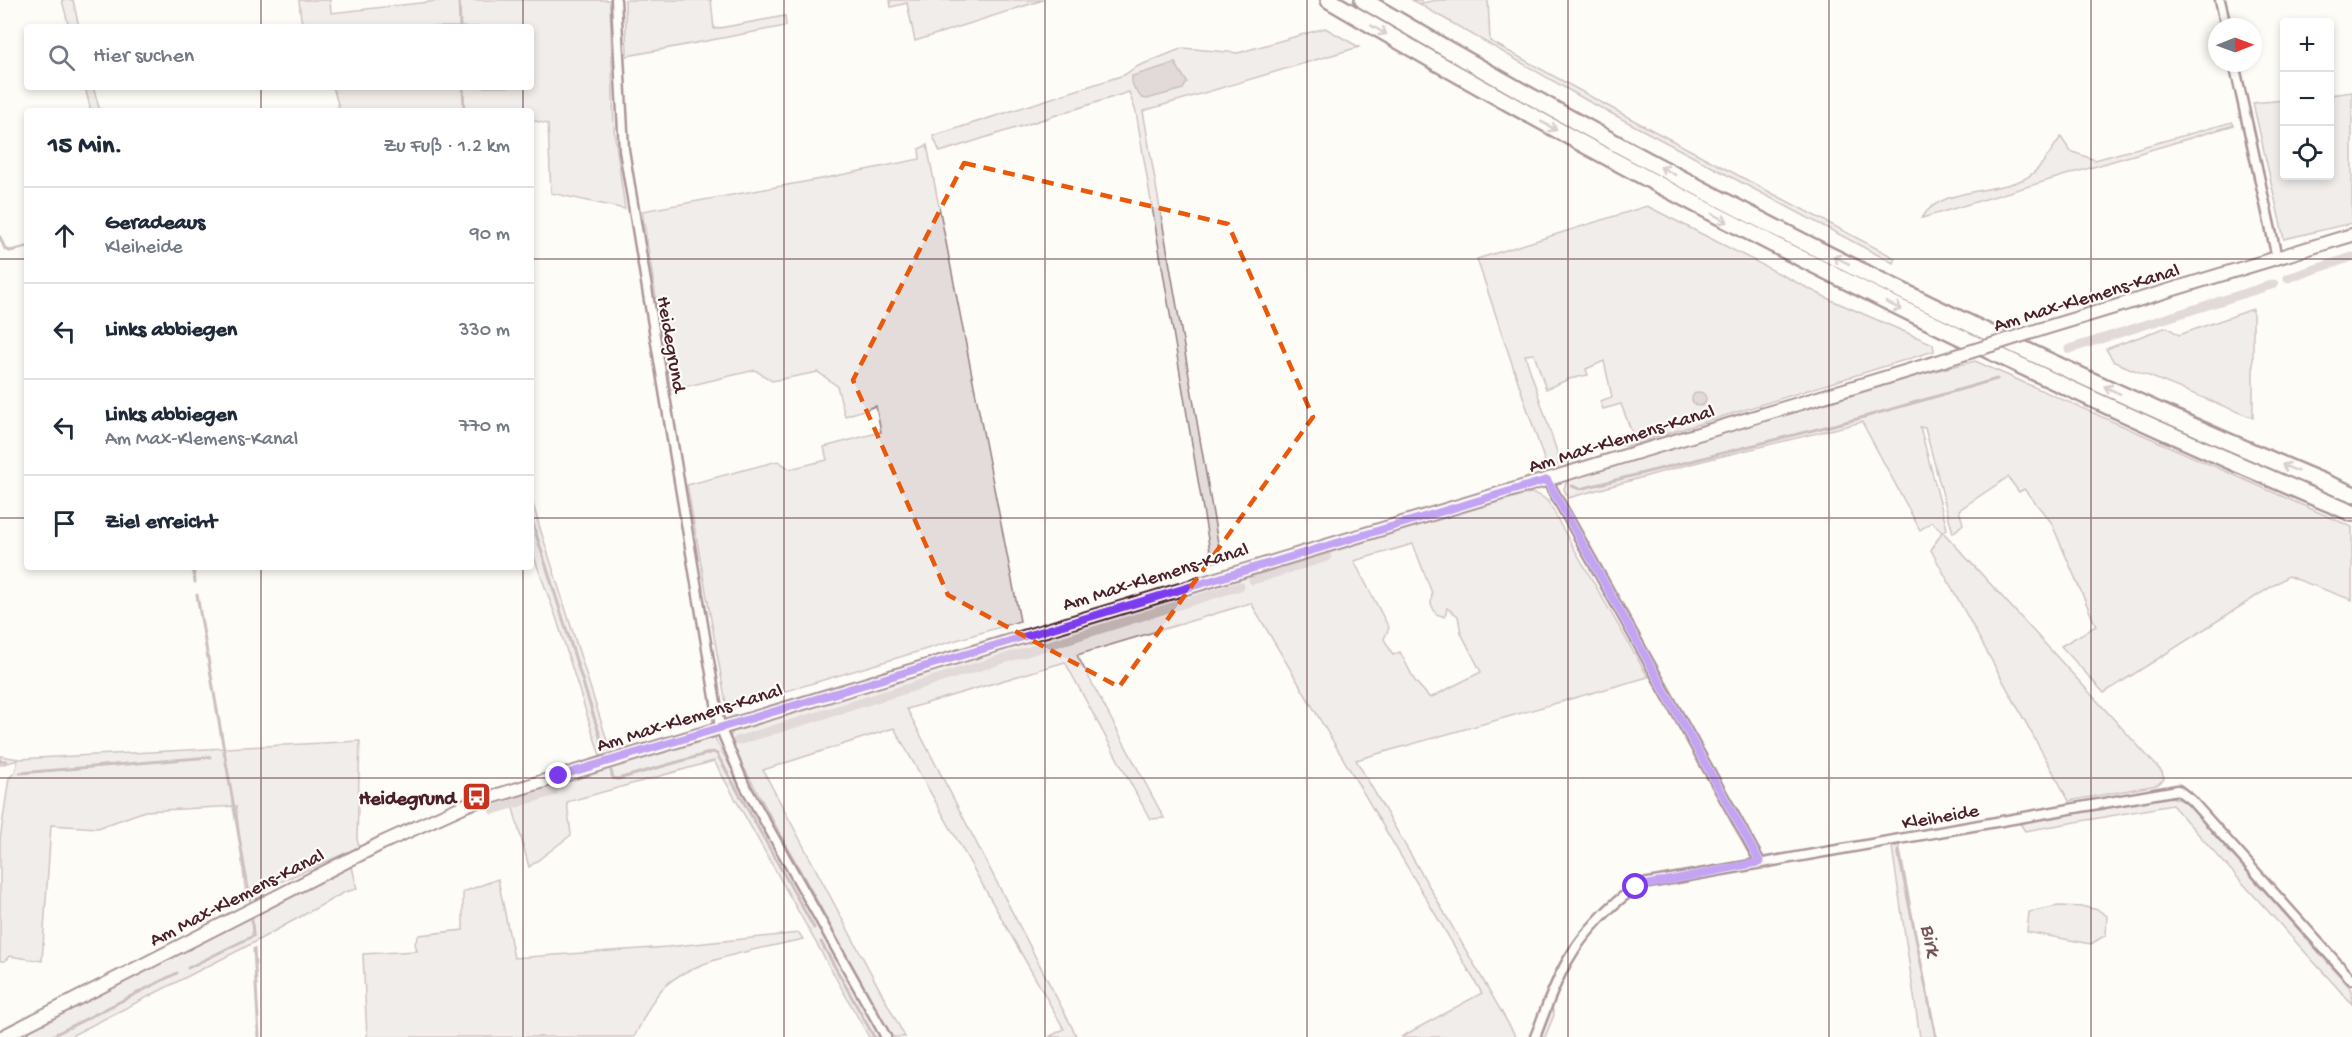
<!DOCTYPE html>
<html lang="de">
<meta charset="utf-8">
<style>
:root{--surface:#fff;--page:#f6f6f7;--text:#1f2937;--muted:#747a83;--line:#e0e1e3}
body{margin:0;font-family:"Gochi Hand",sans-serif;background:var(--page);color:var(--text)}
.controls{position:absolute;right:18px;top:18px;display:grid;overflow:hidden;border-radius:6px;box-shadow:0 3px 9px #0003}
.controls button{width:54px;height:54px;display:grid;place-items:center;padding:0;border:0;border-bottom:2px solid var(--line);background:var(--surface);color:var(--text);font:30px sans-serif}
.compass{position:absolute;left:2208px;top:18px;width:54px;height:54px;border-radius:50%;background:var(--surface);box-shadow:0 3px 9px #0003;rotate:89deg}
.stop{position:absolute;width:18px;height:18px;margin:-14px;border:4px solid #7c3aed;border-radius:50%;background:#fff}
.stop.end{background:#7c3aed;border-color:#fff;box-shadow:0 2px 6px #0008}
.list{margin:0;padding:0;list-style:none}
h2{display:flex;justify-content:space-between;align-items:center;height:78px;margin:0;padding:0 24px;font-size:26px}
h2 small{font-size:20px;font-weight:400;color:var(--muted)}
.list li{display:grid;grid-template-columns:39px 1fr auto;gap:18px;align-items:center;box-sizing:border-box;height:96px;padding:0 24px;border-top:2px solid var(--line)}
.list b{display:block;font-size:22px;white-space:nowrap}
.list p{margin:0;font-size:20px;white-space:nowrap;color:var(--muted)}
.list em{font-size:20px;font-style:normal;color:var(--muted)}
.icon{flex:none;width:33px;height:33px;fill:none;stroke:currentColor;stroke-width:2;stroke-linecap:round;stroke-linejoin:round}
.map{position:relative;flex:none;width:2352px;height:1037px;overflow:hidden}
.search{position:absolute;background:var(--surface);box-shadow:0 3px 9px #0003;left:24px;top:24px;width:510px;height:66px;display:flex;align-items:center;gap:15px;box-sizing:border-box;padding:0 21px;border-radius:6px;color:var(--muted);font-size:22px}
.panel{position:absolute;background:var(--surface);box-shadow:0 3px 9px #0003;left:24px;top:108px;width:510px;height:462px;border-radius:6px}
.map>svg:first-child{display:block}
.green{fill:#e3dcda;stroke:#967e82;stroke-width:1.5;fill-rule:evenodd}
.water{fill:#c0b1b1;stroke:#91777b;stroke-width:1.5}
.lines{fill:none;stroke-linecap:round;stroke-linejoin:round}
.stream{stroke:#91777b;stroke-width:3}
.canal{stroke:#c0b1b1;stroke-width:9}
.minor-casing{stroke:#4a1f2b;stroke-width:13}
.secondary-casing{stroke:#4a1f2b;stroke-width:16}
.motorway-casing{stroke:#4a1f2b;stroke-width:20}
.minor{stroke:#fdfcf7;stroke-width:8}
.secondary{stroke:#fdfcf7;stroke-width:12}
.motorway{stroke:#fdfcf7;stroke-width:15}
.secondary-bridge-casing{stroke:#4a1f2b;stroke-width:16;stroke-linecap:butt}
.secondary-bridge{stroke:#fdfcf7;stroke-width:12}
.oneway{stroke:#ac999b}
.route{stroke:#7c3aed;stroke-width:8}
.marked{fill:none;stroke:#e8590c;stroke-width:4.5;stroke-dasharray:12 8;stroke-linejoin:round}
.grid{fill:none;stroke:#4a1f2b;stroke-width:1.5;stroke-opacity:0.55}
.labels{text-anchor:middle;stroke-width:4.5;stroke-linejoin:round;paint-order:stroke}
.street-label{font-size:20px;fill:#4a1f2b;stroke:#fdfcf7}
.poi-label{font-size:20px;font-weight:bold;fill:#4a1f2b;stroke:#fdfcf7;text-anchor:end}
.water-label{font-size:21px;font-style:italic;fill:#73525a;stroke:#fdfcf7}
</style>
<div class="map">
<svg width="2352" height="1037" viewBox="0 0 2352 1037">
<rect width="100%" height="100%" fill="#fdfcf7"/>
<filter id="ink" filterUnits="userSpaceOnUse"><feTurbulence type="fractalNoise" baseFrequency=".0167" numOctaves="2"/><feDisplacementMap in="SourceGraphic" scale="12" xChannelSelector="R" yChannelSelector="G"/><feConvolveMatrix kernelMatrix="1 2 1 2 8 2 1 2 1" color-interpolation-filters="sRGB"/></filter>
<g filter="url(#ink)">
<!-- green -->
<g class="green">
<path d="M62,0H73L79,27H69Z"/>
<path d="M299,0H330L331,13L447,0H610L614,129L625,209L551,193L548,124L531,120V111L469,109V111H340L333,87H531V27H305L301,19Z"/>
<path d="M625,0H711L714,29L785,16L786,26L627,56Z"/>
<path d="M890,0H1043L915,41L907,3L891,7Z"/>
<path d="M1412,0H1421L1422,3L1437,0H1488L1490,41L1635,121L1895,258L1893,263L1588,101Z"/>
<path d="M1325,28L1359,47L1143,111L1221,560L1212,563L1136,112L1129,92L940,152L933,136L1124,75L1136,67L1183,48L1238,53Z"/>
<path d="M85,87H93L100,111H91Z"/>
<path d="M2352,92V223L2284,239L2253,103L2284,100V176H2330V95Z"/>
<path d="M2232,122L2234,125L1922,218C1938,188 1997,193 2024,179C2040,172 2051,150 2061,137L2070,151L2095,160Z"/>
<path d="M927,145L1020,621L727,709L687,485L778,461L790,469L827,460L824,447L881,432L876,406L845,416L837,386L818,372L772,381L755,370L671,390L642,211L821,179L920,159L919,149Z"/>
<path d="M1647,206L1831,300L1933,344L1934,351L1627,446L1618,445L1632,433L1621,404L1603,409L1600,401L1612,397L1604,361L1586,369L1588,375L1569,379L1546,389L1534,354L1525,355L1561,464L1547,468L1477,259Z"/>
<path d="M2253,309V418L2114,362L2106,349L2167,327L2179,335Z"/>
<path d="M1975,361L2352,527V600L2288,576L2104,693L2061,646L2096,626L2051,522L2024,489L2019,492L2008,477L1959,510L1963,524L1953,533L1925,428L1920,427L1947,529L1943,532L2162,772L2164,779L2157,785L2069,801L1931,550L1942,532L1932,522L1920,530L1862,422L1690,464L1568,498L1564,489L1567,480L1923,374Z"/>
<path d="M1530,493C1549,495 1552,508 1560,524L1648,677L1356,760L1516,1037H1401L1482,993L1251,603L1077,655L1164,818L1150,819L1065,662L907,709L1077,1037H1049L1064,1029L894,728L763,770L905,1037H892L732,746L729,737L735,729L1292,561ZM1413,544L1432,593L1431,604L1436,614L1445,617L1447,608L1458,616L1461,633L1481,672L1430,698L1415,681L1400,652L1393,655L1384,639L1389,628L1354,561Z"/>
<path d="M531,497L539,525L611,753L600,756L556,617L531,549Z"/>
<path d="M714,736L721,750L882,1037H869L714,761L567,802L571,835L529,867L510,797Z"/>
<path d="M360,741L357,839L359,847L246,897L236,806L145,811L98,828L51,825L42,961L9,956L5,961H0V840L9,778L15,772L18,760L0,765V756L19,759Z"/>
<path d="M2168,796L2184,801L2352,990V1004L2172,805L2025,831L2019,822Z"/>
<path d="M1899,845L1935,1037H1920L1892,847Z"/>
<path d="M352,866L357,889L345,892L251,944L69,1037H13Z"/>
<path d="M498,879L514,958L667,947L799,933L803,939C763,949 697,957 665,986C651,999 643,1021 634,1037H367L363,954L417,951L415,943L419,935L463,930V892Z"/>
<path d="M2058,906L2085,907L2098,910L2107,916L2106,935L2091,944L2027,932L2029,912Z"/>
<path d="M1552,1007L1554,1015L1545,1037H1539Z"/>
</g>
<!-- water -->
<g class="water">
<path d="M1175,63L1187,82L1183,89L1147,99L1142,98C1135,91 1131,85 1132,76Z"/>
<circle cx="1699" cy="399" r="7"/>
</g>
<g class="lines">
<!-- stream -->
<g class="stream">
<path d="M459,0L460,27"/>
<path d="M463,87L464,111"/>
<path d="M0,237L5,249L10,251L27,247"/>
<path d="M1572,486L1580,489L1857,419L1997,379"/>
<path d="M531,518L604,749"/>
<path d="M193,567L195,582"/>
<path d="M197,595L250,900"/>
<path d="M0,761H6"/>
<path d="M611,771L613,778L618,779L713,752L717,754L814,928"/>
<path d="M20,773L210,757"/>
<path d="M1898,850L1936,1037"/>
<path d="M252,920L253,936"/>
<path d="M821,942L874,1037"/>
<path d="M254,949L259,1037"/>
<path d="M188,968L253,936"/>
<path d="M50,1037L177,973"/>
</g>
<!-- canal -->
<g class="canal">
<path d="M2288,278L2352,257"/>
<path d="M2069,349L2274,284"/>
<path d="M1253,580L1327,557"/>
<path d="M737,741L1240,586"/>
<path d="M493,810L553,792"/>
</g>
<defs>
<g id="minor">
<path d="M616,0L624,150L720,727L744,784L886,1037"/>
<path d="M2220,0L2226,27"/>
<path d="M2234,63L2277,258"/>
<path d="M1547,480L1760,862"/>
<path d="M1535,1037C1545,1012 1554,983 1568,960C1582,935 1617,896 1643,884L2178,790L2191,800L2352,980"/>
</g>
<g id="secondary">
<path d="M2045,328L2352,235"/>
<path d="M2,1037L382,843L468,804L1944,360"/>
</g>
<g id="motorway">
<path d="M1329,0C1658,194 1999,365 2352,513"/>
<path d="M1363,0C1680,188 2011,353 2352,494"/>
</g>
</defs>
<!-- minor casing -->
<use href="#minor" class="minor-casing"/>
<!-- secondary casing -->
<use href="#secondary" class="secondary-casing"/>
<!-- motorway casing -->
<use href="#motorway" class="motorway-casing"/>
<!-- minor -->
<use href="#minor" class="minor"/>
<!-- secondary -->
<use href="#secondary" class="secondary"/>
<!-- motorway -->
<use href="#motorway" class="motorway"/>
<defs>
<path id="secondary-bridge" d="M1944,360L2045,328"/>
</defs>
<!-- secondary-bridge casing -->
<use href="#secondary-bridge" class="secondary-bridge-casing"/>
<!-- secondary-bridge -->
<use href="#secondary-bridge" class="secondary-bridge"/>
</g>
<!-- one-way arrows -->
<defs><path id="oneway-shaft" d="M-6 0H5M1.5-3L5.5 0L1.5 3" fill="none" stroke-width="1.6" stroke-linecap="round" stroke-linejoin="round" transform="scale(1.5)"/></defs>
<g class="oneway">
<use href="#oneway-shaft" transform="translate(1379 30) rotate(30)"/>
<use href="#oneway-shaft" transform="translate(1549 126) rotate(29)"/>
<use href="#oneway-shaft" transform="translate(1668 171) rotate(-152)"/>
<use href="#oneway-shaft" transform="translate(1720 218) rotate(28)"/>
<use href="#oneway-shaft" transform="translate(1841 260) rotate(-154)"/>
<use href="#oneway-shaft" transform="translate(1894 306) rotate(26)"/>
<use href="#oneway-shaft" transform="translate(2112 390) rotate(-155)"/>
<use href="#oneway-shaft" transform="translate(2290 468) rotate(-157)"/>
</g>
</g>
<g class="lines" filter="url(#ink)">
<!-- route -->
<path class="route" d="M559,776L1547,480L1760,862L1636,887"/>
</g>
<!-- marked area -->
<path d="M0 0H2352V1037H0ZM964,163L1228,224L1313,417L1119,687L948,595L853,380Z" fill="#fdfcf7" fill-opacity=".55" fill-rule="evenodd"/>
<path class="marked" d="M964,163L1228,224L1313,417L1119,687L948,595L853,380Z"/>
<!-- grid -->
<path class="grid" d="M261,0V27M523,0V27M784,0V1037M1045,0V1037M1307,0V1037M1568,0V1037M1829,0V1037M2091,0V1037M261,87V111M523,87V111M0,259H27M531,259H2352M0,518H27M531,518H2352M261,567V1037M523,567V1037M0,778H2352"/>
<!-- icons -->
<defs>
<symbol id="bus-square" viewBox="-11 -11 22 22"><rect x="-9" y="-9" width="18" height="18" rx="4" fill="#c8321e" stroke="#fdfcf7"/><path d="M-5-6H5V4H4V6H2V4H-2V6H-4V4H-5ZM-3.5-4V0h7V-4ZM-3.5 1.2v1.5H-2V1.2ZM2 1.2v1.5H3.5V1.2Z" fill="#fff"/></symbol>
</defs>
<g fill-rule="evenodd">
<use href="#bus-square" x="460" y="780" width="33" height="33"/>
</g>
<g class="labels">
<!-- street labels -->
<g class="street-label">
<text transform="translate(2086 296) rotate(-17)" y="7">Am Max-Klemens-Kanal</text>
<text transform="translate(673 344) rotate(80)" y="7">Heidegrund</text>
<text transform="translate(1621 437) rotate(-17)" y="7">Am Max-Klemens-Kanal</text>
<text transform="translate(1155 575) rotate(-17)" y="7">Am Max-Klemens-Kanal</text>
<text transform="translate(689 716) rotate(-17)" y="7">Am Max-Klemens-Kanal</text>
<text transform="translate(1940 815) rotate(-10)" y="7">Kleiheide</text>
<text transform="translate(236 896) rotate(-27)" y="7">Am Max-Klemens-Kanal</text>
</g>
<!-- poi labels -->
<g class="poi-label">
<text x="456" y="804">Heidegrund</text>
</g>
<!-- water labels -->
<g class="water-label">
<text transform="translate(1932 940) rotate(78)" y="7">Birk</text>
</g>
</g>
</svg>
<div class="controls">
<button>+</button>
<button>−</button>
<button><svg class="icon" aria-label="locate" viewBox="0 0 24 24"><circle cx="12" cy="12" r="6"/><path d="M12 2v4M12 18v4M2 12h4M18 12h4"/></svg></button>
</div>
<svg class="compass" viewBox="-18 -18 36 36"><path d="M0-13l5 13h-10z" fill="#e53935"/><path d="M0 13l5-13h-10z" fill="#747a83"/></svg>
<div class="stop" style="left:1636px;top:887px"></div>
<div class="stop end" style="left:559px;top:776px"></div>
<div class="search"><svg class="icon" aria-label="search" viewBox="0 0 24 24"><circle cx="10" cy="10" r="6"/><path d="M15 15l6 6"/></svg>Hier suchen</div>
<section class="panel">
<h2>15 Min.<small>Zu Fuß · 1.2 km</small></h2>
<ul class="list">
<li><svg class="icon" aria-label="ahead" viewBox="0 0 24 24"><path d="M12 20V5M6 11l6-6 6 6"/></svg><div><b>Geradeaus</b><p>Kleiheide</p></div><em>90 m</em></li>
<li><svg class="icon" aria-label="left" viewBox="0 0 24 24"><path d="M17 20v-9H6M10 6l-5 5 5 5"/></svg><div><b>Links abbiegen</b></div><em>330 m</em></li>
<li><svg class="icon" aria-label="left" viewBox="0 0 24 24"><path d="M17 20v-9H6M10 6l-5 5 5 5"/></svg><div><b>Links abbiegen</b><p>Am Max-Klemens-Kanal</p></div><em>770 m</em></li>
<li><svg class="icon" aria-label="arrive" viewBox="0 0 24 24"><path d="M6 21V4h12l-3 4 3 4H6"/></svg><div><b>Ziel erreicht</b></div></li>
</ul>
</section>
</div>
